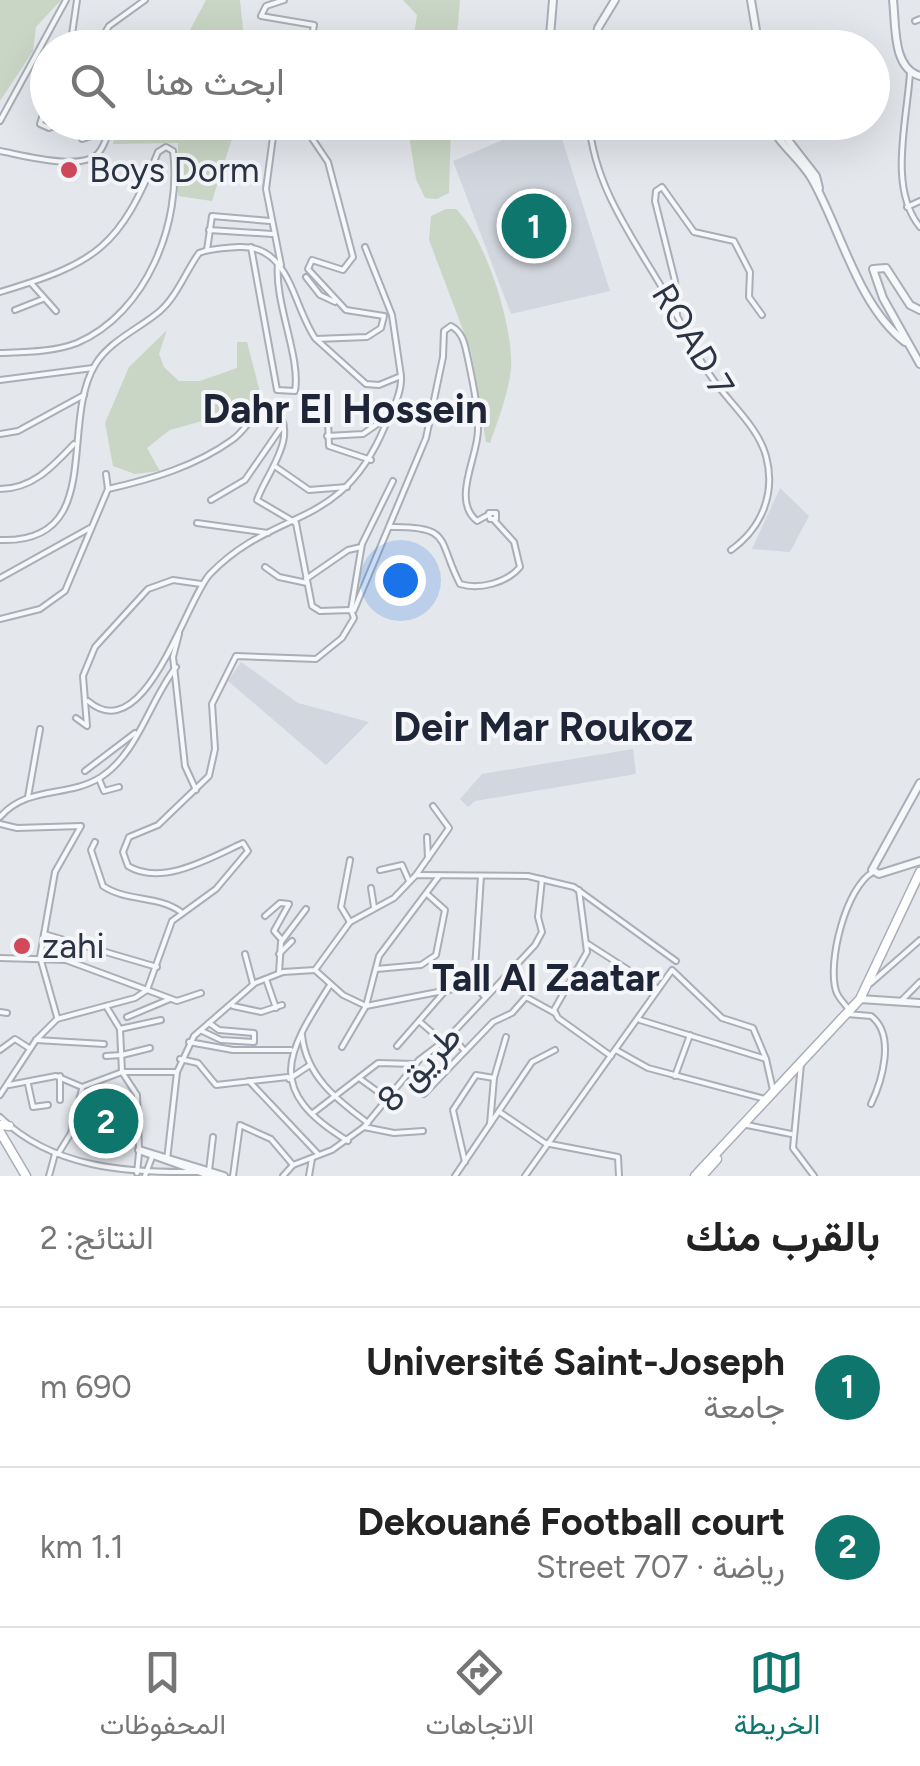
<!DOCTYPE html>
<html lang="ar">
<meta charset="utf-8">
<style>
:root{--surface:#fff;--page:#f6f6f6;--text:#222;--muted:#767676;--line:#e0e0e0;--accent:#0f766e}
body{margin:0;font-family:Figtree,Vazirmatn,sans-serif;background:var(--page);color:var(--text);direction:rtl}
.you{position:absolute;left:400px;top:580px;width:35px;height:35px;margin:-25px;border:8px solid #fff;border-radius:50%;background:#1a73e8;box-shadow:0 0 0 15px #1a73e833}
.badge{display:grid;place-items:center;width:65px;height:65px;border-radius:50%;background:var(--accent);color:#fff;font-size:32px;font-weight:700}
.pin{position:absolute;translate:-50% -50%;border:5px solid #fff;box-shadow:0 2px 10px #0006}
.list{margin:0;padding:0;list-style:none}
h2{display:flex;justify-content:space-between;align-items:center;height:130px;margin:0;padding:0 40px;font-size:42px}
h2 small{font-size:32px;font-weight:400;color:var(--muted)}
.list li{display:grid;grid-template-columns:65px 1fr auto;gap:30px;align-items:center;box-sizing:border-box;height:160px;padding:0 40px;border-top:2px solid var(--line)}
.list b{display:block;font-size:38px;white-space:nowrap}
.list p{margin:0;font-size:32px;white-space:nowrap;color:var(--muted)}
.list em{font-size:32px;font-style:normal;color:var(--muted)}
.icon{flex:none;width:55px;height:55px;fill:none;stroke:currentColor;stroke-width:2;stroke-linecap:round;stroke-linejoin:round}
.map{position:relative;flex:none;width:920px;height:1176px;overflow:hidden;direction:ltr}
.search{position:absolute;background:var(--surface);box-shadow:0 10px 40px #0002;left:30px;right:30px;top:30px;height:110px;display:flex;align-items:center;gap:25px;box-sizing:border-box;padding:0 35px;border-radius:55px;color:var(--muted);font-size:38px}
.sheet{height:450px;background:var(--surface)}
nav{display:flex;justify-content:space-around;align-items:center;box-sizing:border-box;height:140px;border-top:2px solid var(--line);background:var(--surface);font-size:28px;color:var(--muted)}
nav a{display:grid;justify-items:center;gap:5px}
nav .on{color:var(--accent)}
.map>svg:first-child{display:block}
.built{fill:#d2d6de}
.green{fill:#c9d6c5}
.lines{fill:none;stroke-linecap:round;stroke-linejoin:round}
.pedestrian-casing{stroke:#a9aeb7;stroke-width:8}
.minor-casing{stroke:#a9aeb7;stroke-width:8}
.tertiary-casing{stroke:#a9aeb7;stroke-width:10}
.secondary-casing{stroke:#a9aeb7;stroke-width:11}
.pedestrian{stroke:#f7f8fa;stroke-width:4}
.minor{stroke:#f7f8fa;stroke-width:4}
.tertiary{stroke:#f7f8fa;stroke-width:6}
.secondary{stroke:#fff;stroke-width:8}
.poi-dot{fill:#d1495b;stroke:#f4f6f9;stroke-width:4}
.labels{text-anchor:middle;stroke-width:8;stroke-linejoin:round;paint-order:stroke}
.poi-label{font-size:35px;fill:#2b3445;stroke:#f4f6f9;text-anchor:start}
.street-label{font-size:35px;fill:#2b3445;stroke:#f4f6f9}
.neighbourhood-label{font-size:38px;font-weight:bold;fill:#1d2536;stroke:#f4f6f9}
.quarter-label{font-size:40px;font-weight:bold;fill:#1d2536;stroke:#f4f6f9}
</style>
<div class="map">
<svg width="920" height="1176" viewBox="0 0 920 1176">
<rect width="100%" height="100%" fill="#e4e7ec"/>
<!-- built -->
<g class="built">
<path d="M546,122L557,123L610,291L511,314L453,161Z"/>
<path d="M780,488L809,516L790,552L752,549Z"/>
<path d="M241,662L298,703L369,722L326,765L228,681Z"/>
<path d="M633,749L636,774L475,801L468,807L460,799L482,774Z"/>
</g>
<!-- green -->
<g class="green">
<path d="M0,0H61L36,27L33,51L0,101Z"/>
<path d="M206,0H240L245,47H171L185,39Z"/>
<path d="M403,0H460L456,47H404L414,35L417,15Z"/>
<path d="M118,123H237L212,201L178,196V143L113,144Z"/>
<path d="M407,123H451L449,193L437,199L425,198L416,179Z"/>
<path d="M446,209H456C485,236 514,328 511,368C509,392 498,420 490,443L486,442L471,351L429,240L431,216Z"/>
<path d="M167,330L159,354L164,367L179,381H200L237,368V342H247L261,396L242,410L170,430L147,448L160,471L135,474L113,466L105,423L129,367Z"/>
<path d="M80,1108L134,1117V1144L78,1126Z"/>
</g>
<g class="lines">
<defs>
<path id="pedestrian" d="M106,1056L122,1055"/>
<g id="minor">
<path d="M284,0L266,6L261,16L314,25L312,36L299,48"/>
<path d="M915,21L920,19"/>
<path d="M70,48L77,0"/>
<path d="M96,48L109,26L145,0"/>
<path d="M910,73C907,121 888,188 920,227"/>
<path d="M48,98L40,124L49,128L65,122"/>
<path d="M0,121L66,0"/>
<path d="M275,122L266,189L281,265"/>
<path d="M589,122C594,183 628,231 658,281C677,312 690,346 710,375C727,401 758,426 766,456C776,493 762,528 731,550"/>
<path d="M82,139L97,134L106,138"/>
<path d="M0,151C22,155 86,173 100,151C106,143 108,131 114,122"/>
<path d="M907,207L920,201"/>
<path d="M209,230L272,234"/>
<path d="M251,247L277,390L295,391C301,357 274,303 278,263"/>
<path d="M365,247L392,315L401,376"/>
<path d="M207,250L212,216L270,221"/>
<path d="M306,277L320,295L335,302"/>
<path d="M31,283L56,311"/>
<path d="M0,292C97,263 120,247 158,152L166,147L173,151C182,222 147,313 77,343C54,352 25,352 0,353"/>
<path d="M15,310L43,299"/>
<path d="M677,316L675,281L655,201L656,191L662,187L694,232L734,241L750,272L749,297L762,315"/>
<path d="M0,380L93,368"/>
<path d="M327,394L329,446L371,460"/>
<path d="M0,434L18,431L84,395"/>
<path d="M327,436L363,434L386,418"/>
<path d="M276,467L309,490L347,487"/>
<path d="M0,489C33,489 53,466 74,444"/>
<path d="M108,489C152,479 196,466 232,440C248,429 254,408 273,405C302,435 267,471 257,500L296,523"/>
<path d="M211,500L245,480L283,425"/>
<path d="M489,513H496V519H490Z"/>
<path d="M197,523L268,533"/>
<path d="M390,527C453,526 437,540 460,584C479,590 507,583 520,567L514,542L494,520"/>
<path d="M0,540C106,544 59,425 95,365C109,341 139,329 160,311C177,296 186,271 199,253C211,248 225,248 238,247C290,244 292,304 315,338"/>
<path d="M265,567L279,577L307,583"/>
<path d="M0,578L90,528"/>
<path d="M306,579L348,550L361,547"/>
<path d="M351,610L362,544L393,481"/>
<path d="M354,610L426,438L443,357L444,331L451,326C464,333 465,346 468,359C473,383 478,406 478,430C478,457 451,500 477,521L488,515"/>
<path d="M0,619L40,609L65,591L108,489L106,474"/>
<path d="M179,634L173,657L185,766L196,790"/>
<path d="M88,701C145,750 186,599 210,574C276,506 341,532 385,426C392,410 402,394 401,376L379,385L366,384L316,339L367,337L381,328L384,316L346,310L308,269L312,260L343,270L353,257L328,162L301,122"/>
<path d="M76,718L87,726L83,676L95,647L148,589L173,580L201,584"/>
<path d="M85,771L135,733"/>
<path d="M99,779L104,791L119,787"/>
<path d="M28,797L40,729"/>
<path d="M0,817C28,785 68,798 101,777C138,753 150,700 176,667"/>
<path d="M0,824L17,828L81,826L55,872L40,957L57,1017"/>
<path d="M427,837L428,858"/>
<path d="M95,842L91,850L103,886C127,902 158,895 181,912"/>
<path d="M350,860L341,907L350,922"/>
<path d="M380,870L402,865L409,881"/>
<path d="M416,875L449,828L433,806"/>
<path d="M371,888L374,907"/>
<path d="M579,890L587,952L554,1010L558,1018L611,1056"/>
<path d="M265,916L280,903L289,904L274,931L282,940"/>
<path d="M44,934L157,967"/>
<path d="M588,944L658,989"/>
<path d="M245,954L253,984"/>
<path d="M279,954L292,941"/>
<path d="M0,958L66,960L177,1001L201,993"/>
<path d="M376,969L421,965L436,955L445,910L427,894"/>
<path d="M315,970L343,995L366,1006"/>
<path d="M279,973L281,942L306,909"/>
<path d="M266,979L276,1008"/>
<path d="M871,983L920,940"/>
<path d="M330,985C286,1054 264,1090 348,1141"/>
<path d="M474,985L481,876"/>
<path d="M900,1002L920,982"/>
<path d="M106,1006L120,1029L122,1072L137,1095L139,1148"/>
<path d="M233,1006L261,1012L282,1005"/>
<path d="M366,1006L474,985L484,996"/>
<path d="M850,1011C846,1005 838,998 836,991C827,962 846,887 873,872"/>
<path d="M0,1012L7,1013"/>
<path d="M847,1014L871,1016C896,1035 882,1081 871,1104"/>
<path d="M127,1017L170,999"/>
<path d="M640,1020L766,1059L773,1090"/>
<path d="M419,1021L442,1041"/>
<path d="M120,1029L161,1020"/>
<path d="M202,1031L221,1040L254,1042V1033L219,1030L209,1023"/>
<path d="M302,1035C306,1076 337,1100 368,1123"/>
<path d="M451,1036L465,1051"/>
<path d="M36,1040L104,1044"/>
<path d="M189,1042L233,1050H291"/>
<path d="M397,1046L445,991"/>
<path d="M342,1047L366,1006L379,956L439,876"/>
<path d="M0,1050L15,1039L29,1048"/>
<path d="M616,1050L648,1068L765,1099"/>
<path d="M122,1055L150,1048"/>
<path d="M180,1059L198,1063L216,1085L288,1077"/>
<path d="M801,1064L793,1148L814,1176"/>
<path d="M60,1076V1100"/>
<path d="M675,1076L690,1035"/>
<path d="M359,1078L388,1099"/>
<path d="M289,1079L310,1065"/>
<path d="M249,1081L318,1154"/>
<path d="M28,1084L33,1107L48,1105"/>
<path d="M9,1085L56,1076L82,1087L122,1072H177"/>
<path d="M424,1094L493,1022L512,1013L526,997L555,1013"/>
<path d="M0,1095L36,1040L57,1019L135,998L147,990L172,921L216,889L248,851L243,843C212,857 162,887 128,866L123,852L129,837L158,825L209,776L215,749L212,704L236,656L316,659L342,638L354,618L351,610L320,611L312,606L296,523"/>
<path d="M313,1113L378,1063L415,1064"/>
<path d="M501,1113L545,1143L618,1157L619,1176"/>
<path d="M0,1117C52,1168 127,1173 196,1172"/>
<path d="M490,1124L494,1078L506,1037"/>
<path d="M747,1125L791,1134"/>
<path d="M364,1127L394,1133L423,1131"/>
<path d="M58,1154L71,1133L82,1089"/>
<path d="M167,1160L177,1072L194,1036L255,983L283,972L315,970L350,922L394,898L416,875L528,876L574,887L676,961"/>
<path d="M465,1162L453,1110L476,1075L494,1078"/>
<path d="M209,1171L213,1137"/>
<path d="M137,1173L139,1153"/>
<path d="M49,1176L55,1154"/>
<path d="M145,1176L152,1157"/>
<path d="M233,1176L240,1125L271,1139L293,1165"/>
<path d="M283,1176L293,1165L332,1150L364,1127L419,1060L448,1038L535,945L542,932L538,917L542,879"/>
<path d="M309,1176L312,1158"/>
<path d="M455,1176L532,1062L555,1050"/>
<path d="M525,1176L672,970L722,1018L753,1028L766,1059"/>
</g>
<g id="tertiary">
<path d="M751,0L759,48"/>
<path d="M893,0C896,25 892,68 920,76"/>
<path d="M549,48L553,0"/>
<path d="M595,48L598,28L615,0"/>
<path d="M769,122C779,145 800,158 812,179C841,230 857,304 905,342"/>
<path d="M774,122L816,176L819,188"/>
<path d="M920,310L910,305L886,268L873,269L883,298L920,364"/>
<path d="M920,783L872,870L879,874L920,861"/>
<path d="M860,999L920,1003"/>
<path d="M212,1176L139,1150L224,1176"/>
</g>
<g id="secondary">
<path d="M0,1125L9,1126"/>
<path d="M0,1132L26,1176"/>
<path d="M695,1176L860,999L920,872"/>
<path d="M702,1176L717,1159"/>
</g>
</defs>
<!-- pedestrian casing -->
<use href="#pedestrian" class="pedestrian-casing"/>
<!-- minor casing -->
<use href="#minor" class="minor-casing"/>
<!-- tertiary casing -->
<use href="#tertiary" class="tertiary-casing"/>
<!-- secondary casing -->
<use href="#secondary" class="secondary-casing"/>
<!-- pedestrian -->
<use href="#pedestrian" class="pedestrian"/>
<!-- minor -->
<use href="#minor" class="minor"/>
<!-- tertiary -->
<use href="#tertiary" class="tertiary"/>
<!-- secondary -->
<use href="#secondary" class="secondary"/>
</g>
<!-- markers -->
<g class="poi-dot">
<circle cx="69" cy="170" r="10"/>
<circle cx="22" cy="946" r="10"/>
</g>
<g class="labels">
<!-- poi labels -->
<g class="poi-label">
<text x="89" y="182">Boys Dorm</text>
<text x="42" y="958">zahi</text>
</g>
<!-- street labels -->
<g class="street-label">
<text transform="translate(693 340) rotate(59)" y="12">ROAD 7</text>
<text transform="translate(419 1068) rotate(-47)" y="12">طريق 8</text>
</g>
<!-- neighbourhood labels -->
<g class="neighbourhood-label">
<text x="546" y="991">Tall Al Zaatar</text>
</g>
<!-- quarter labels -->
<g class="quarter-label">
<text x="345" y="423">Dahr El Hossein</text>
<text x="543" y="741">Deir Mar Roukoz</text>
</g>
</g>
</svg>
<div class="you"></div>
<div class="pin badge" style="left:534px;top:226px">1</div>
<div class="pin badge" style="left:106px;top:1121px">2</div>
<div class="search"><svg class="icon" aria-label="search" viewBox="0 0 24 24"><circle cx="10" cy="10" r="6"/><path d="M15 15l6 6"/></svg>ابحث هنا</div>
</div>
<section class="sheet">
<h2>بالقرب منك<small>النتائج: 2</small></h2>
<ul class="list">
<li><span class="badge">1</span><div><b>Université Saint-Joseph</b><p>جامعة</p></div><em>690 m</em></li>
<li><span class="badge">2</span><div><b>Dekouané Football court</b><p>رياضة · Street 707</p></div><em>1.1 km</em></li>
</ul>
</section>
<nav>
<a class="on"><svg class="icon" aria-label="map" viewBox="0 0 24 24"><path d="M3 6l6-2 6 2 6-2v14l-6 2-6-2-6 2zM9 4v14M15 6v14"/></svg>الخريطة</a>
<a><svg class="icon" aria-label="directions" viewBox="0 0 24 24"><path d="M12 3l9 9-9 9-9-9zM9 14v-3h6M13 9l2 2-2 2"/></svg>الاتجاهات</a>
<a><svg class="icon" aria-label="saved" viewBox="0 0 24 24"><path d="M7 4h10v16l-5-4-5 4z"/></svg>المحفوظات</a>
</nav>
